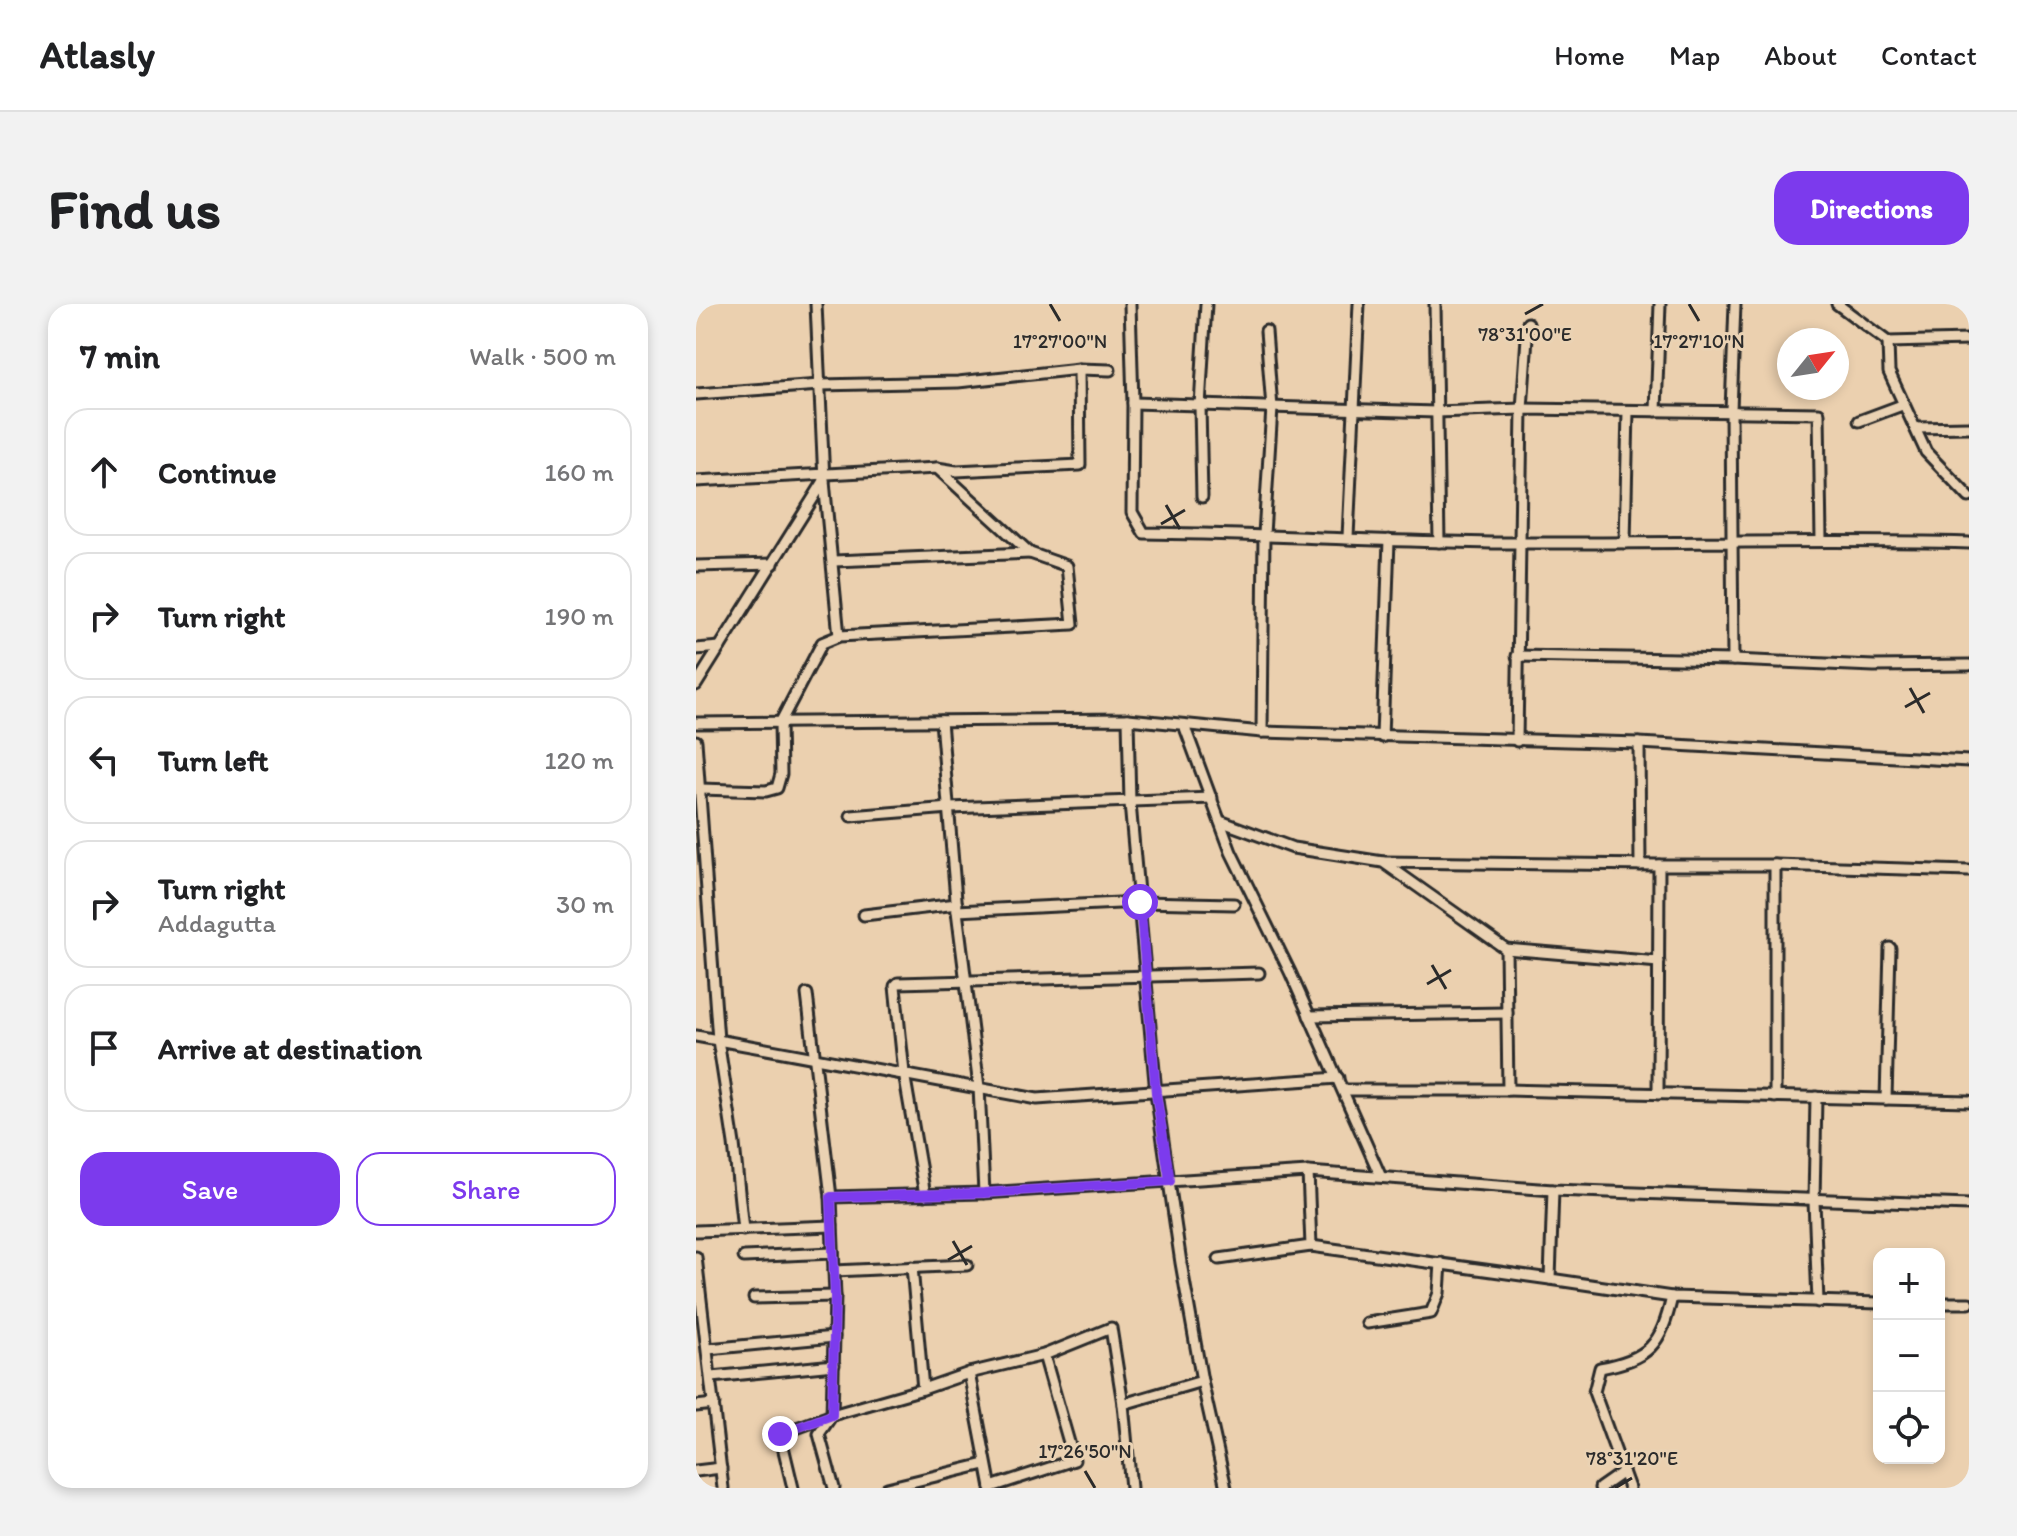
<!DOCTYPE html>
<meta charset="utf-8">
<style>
:root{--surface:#fff;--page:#f2f2f2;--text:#202124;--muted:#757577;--line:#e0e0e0;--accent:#7c3aed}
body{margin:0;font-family:Itim,sans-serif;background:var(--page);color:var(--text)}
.controls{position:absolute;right:24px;bottom:24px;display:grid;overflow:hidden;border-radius:16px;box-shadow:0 4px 12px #0003}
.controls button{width:72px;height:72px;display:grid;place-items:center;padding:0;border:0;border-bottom:2px solid var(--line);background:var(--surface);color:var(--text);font:40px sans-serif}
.compass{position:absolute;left:1081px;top:24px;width:72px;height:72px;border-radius:50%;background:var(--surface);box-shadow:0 4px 12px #0003;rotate:60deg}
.stop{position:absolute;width:24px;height:24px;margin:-18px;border:6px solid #7c3aed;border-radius:50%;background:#fff}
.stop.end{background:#7c3aed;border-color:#fff;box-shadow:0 2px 8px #0008}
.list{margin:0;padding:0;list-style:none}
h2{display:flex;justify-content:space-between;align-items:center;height:104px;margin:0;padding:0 32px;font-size:34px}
h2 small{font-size:26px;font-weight:400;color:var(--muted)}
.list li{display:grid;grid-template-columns:52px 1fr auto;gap:24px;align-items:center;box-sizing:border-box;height:128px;margin:0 16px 16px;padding:0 16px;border:2px solid var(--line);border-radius:24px}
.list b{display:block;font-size:30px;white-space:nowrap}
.list p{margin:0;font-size:26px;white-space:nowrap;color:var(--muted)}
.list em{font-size:26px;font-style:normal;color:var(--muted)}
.actions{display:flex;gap:16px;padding:24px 32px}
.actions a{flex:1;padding:18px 0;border:2px solid var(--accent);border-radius:24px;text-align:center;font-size:28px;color:var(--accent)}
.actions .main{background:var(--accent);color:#fff}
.icon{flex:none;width:44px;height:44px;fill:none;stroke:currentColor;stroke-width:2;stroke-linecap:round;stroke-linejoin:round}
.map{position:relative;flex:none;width:1273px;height:1184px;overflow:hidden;border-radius:24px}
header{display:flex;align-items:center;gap:48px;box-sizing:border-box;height:112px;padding:0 40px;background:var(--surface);border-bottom:2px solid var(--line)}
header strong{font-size:38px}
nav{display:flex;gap:44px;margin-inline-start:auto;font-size:28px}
.intro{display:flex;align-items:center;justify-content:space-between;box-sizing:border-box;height:192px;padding:0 48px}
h1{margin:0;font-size:56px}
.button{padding:20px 36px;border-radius:24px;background:var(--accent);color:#fff;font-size:28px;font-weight:700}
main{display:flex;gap:48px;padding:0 48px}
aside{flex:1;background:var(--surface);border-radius:24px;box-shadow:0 4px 12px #0003}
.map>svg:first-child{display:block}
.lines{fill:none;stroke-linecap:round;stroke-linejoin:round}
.minor-casing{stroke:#2b2b2b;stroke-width:15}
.minor{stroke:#ead2b3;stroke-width:9}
.route{stroke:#7c3aed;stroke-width:10}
.ticks{fill:none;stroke:#2b2b2b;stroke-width:3}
.ticks-label{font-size:20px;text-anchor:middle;fill:#2b2b2b;stroke:#ead2b3;stroke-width:6;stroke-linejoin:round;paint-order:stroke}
</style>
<header>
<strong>Atlasly</strong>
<nav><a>Home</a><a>Map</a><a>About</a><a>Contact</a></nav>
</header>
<div class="intro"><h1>Find us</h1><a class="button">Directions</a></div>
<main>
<aside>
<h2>7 min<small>Walk · 500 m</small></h2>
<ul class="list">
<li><svg class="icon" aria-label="ahead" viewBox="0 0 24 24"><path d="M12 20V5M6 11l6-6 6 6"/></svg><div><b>Continue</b></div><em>160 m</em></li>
<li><svg class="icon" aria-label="right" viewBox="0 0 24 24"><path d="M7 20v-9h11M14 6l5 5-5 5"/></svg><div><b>Turn right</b></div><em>190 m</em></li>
<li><svg class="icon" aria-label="left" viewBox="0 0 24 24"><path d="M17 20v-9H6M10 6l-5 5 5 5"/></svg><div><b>Turn left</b></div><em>120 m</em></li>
<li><svg class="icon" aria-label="right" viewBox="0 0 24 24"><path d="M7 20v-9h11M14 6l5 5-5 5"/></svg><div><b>Turn right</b><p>Addagutta</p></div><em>30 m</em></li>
<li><svg class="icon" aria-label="arrive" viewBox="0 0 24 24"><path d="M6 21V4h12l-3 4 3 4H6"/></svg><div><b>Arrive at destination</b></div></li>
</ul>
<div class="actions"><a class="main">Save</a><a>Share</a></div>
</aside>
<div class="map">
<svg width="1273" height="1184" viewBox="0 0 1273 1184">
<rect width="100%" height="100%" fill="#ebd0af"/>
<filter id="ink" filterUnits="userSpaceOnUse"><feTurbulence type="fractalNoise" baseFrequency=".0125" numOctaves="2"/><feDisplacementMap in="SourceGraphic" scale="16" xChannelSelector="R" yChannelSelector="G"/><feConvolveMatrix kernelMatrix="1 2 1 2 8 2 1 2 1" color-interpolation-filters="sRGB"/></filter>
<g filter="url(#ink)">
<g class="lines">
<defs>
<g id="minor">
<path d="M434,0L437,99L436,208L448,229C573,230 698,239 824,239C974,240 1123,235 1273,239"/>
<path d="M739,0L743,238"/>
<path d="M1141,0L1192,38L1273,36"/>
<path d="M1192,38L1193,68L1230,148L1273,193"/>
<path d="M0,90L124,81L262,78L383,65L414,66"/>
<path d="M437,99L740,108L826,105L1123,109L1125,236"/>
<path d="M960,107L964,0"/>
<path d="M1163,117L1206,101"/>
<path d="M1219,124L1273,123"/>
<path d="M241,164L260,167L384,161L383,65"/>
<path d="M0,177L241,164L334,249L371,262L377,320L143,332L126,339L84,419L85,470L81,484L70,487L4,485"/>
<path d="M128,177L143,332"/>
<path d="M506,193L504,102L510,0"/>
<path d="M652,233L663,0"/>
<path d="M929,239L932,107"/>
<path d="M138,257L334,249"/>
<path d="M0,262L77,260"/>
<path d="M0,345L24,343"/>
<path d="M821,352L1037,356L1035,106L1039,0"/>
<path d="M1037,356L1178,362L1273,361"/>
<path d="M0,381L128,177L120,0"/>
<path d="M432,415L434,499L460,789L485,959L506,1077L530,1184"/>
<path d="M245,417L261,607L283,783L288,889"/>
<path d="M0,419L432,415L566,428L943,439L1273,457"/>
<path d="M488,421L535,548L594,668L684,871"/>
<path d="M566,428L568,230L576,104L570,27"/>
<path d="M686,433L693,236"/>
<path d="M0,437L22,736L38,840L47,926"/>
<path d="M821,437L826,105L832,19"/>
<path d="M943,439L944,561"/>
<path d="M155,512L254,504L516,494"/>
<path d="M524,517L597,544L687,558L810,645L812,786"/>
<path d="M687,558L963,561"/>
<path d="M1079,561L1273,567"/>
<path d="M261,607L444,598L538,600"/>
<path d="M168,611L261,600"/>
<path d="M810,645L963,658"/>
<path d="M111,690L135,893L139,992L136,1111L123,1130L138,1184"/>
<path d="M613,712L811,709"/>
<path d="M0,732L341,795L642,774"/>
<path d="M648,786H812L1273,797"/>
<path d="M962,790L963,561H1079V793"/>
<path d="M1120,793L1118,897L1122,998"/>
<path d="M1190,795L1194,644"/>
<path d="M857,886L854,975L976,993L1183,999"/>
<path d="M229,891L208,769L199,682L202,679L563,669"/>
<path d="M135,893L288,889L612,868L857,886L1273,901"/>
<path d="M0,927L136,922"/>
<path d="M615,942L854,975"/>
<path d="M0,953L27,1184"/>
<path d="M48,953L137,949"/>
<path d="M523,955L615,942L612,868"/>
<path d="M216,963L227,1085"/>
<path d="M138,967L271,961"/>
<path d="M58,994L139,992"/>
<path d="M1243,999H1273"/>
<path d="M671,1019L735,1009L743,989L745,959"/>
<path d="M12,1045L138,1033"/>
<path d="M273,1069L295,1184"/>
<path d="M16,1073L138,1061"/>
<path d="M427,1100L435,1184"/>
<path d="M0,1102L18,1100"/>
<path d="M0,1167L25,1164"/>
<path d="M295,1183L378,1156L348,1051"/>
<path d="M97,1184L84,1130L136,1111L227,1085L273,1069L348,1051L415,1024L427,1100L506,1077"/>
<path d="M191,1184L289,1160"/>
<path d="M904,1184L927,1168"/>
<path d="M933,1184L898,1088L904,1064C953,1055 965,1041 976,993"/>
</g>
</defs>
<!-- minor casing -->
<use href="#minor" class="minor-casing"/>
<!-- minor -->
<use href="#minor" class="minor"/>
</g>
</g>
<g class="lines" filter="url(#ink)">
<!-- route -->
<path class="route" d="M84,1130L136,1111L139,992L135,893L288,889L474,877L460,789L444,598"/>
</g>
<!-- ticks -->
<path class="ticks" d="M354,0L364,17M993,0L1003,17M829,10L847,0M470,201L484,225M465,220L489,206M1214,384L1228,409M1209,403L1234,389M736,661L750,685M731,680L755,666M257,937L271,961M252,956L276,942M389,1167L399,1184M919,1184L936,1174"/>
<g class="ticks-label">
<text x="829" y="37">78°31'00"E</text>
<text x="364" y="44">17°27'00"N</text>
<text x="1003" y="44">17°27'10"N</text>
<text x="389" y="1154">17°26'50"N</text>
<text x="936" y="1161">78°31'20"E</text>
</g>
</svg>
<div class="controls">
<button>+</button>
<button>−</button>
<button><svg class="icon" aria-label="locate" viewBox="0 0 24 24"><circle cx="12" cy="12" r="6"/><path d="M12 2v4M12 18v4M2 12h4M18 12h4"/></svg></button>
</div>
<svg class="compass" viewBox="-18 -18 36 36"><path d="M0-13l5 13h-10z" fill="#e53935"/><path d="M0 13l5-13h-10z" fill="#757577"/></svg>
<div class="stop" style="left:444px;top:598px"></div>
<div class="stop end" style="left:84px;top:1130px"></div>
</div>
</main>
